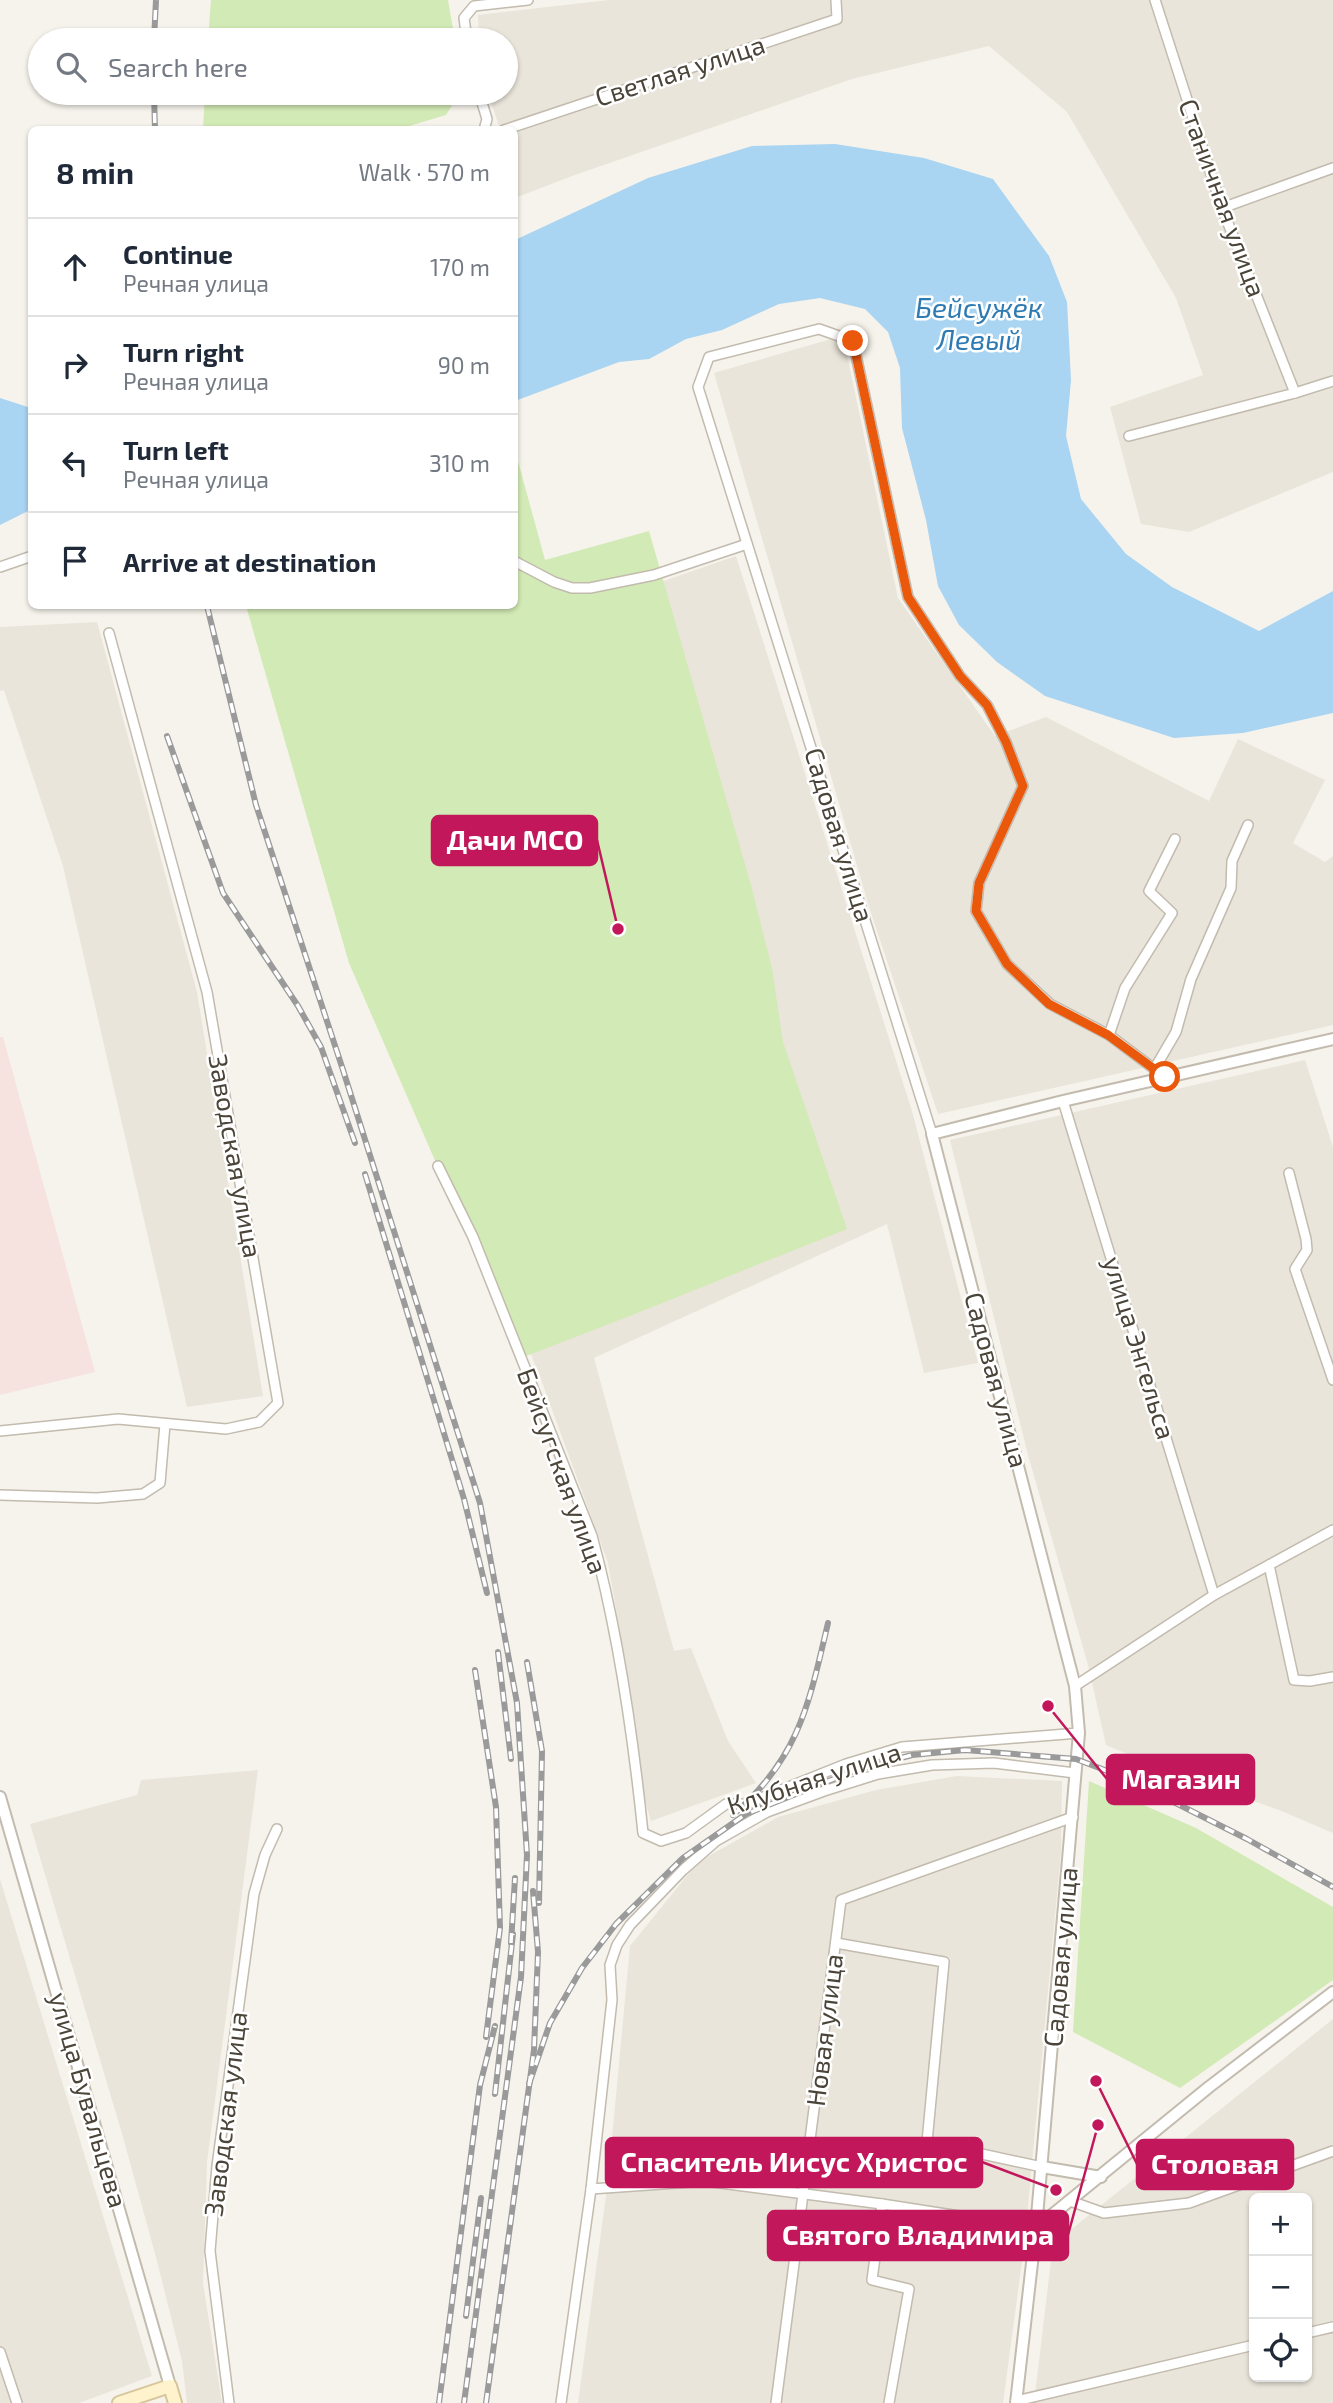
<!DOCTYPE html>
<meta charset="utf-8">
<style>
:root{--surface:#fff;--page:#f2f2f3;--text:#1f2937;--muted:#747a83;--line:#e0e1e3}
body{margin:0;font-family:"Exo 2",sans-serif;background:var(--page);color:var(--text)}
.controls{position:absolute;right:21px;bottom:21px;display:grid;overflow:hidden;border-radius:10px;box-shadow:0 2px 5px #0004}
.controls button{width:63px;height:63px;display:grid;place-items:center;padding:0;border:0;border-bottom:2px solid var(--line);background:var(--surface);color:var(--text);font:35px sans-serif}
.stop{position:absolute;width:21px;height:21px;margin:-16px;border:5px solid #ea580c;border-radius:50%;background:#fff}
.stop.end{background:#ea580c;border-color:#fff;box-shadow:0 2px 7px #0008}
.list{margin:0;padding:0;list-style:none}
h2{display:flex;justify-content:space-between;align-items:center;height:91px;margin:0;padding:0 28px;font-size:30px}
h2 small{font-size:23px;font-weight:400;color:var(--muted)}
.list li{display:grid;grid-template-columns:46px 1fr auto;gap:21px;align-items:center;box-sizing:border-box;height:98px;padding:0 28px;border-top:2px solid var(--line)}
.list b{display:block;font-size:26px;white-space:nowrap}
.list p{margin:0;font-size:23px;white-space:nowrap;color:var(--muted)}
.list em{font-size:23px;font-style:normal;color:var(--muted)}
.icon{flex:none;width:38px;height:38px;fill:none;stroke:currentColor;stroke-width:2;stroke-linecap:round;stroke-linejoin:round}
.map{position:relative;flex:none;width:1333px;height:2403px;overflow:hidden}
.search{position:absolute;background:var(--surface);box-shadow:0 2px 5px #0004;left:28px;top:28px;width:490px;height:77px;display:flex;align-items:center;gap:18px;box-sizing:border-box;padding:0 24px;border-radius:38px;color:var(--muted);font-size:26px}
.panel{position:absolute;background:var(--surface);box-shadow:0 2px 5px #0004;left:28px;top:126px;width:490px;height:483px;border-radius:10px}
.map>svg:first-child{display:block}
.residential{fill:#eae5da;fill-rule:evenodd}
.medical{fill:#f6e3e0}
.green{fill:#d2eab5}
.water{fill:#a9d4f2}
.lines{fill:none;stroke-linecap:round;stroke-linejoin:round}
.minor-casing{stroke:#c2bbae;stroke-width:12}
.tertiary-casing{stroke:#c2bbae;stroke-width:14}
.secondary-casing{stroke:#d6c79b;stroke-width:16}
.minor{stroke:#fff;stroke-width:9}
.tertiary{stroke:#fff;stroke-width:10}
.secondary{stroke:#fff3cd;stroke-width:12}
.rail-casing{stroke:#9a9a9a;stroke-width:6}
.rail{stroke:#fff;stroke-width:3.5;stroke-dasharray:10;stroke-linecap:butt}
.route{stroke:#ea580c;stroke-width:9}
.labels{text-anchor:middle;stroke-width:5;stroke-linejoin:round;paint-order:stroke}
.street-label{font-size:26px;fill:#4b4439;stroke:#fff}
.water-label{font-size:28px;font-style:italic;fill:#2e7ab2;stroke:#fff}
.leader{fill:none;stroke:#c2185b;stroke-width:2.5}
.callout-dot{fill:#c2185b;stroke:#fff;stroke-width:2.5}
.callout{fill:#c2185b;stroke:#c2185b;stroke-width:2.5}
.callout-label{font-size:28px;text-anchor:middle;font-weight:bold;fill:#fff}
</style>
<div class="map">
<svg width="1333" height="2403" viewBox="0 0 1333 2403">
<rect width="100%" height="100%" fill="#f6f3ec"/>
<!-- residential -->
<g class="residential">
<path d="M609,0H1333V472L1189,532L1141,524L1110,407L1203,375L1176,298L1067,112L989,46L852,79L572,176L515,198L514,130L500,129L488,93H506V40H479L478,15Z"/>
<path d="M831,339L845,345L898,598L995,736L1046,717L1209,801L1238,739L1325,780L1293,843L1325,862L1333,856V1025L938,1114L869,907L714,373Z"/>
<path d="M736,556L912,1111L978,1363L924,1373L887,1224L594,1358L674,1651L691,1648L728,1741L756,1783L651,1821L643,1794L634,1714L608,1563L539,1374L388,1005L626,594Z"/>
<path d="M97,622L197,992L263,1396L187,1407L63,866L4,690L0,691V627Z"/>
<path d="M1305,1060L1333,1147V1833L1279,1810L1163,1769L1106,1745L1088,1665L1028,1455L950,1140Z"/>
<path d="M258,1770L207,2162L203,2283L222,2403H187L182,2361L157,2261L123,2137L30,1824L137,1795L141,1780Z"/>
<path d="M957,1776L1062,1781L1061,1851L1025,2239L1003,2403H578L608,2181L630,1946L698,1862L778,1817L876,1790Z"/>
<path d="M0,1879L152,2376L79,2403H0Z"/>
<path d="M1333,2019V2403H1034L1053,2244ZM1254,2198H1307V2377H1254Z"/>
</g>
<!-- medical -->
<path class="medical" d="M0,1037H3L95,1372L0,1395Z"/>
<!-- green -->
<g class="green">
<path d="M211,0H448L455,40H208Z"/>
<path d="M205,93H460L446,115L399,129H203Z"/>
<path d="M515,450L545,560L649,531L751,885L772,968L783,1042L847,1229C738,1272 630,1317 521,1358L349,963L246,606H514Z"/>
<path d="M1089,1781L1196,1828L1333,1907V1980L1180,2088L1073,2032Z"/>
</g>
<!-- water -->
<g class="water">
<path d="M835,144L924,158L993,179L1049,256L1067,302L1071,380L1066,436L1081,499L1126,554L1172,587L1259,631L1333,591V713L1243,733L1174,738L1045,696L997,662L959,625L938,586L926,520L902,428L900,368L888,332L865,309L820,298L779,304L722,330L686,339L649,359L619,362L515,401V240L648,178L752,146Z"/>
<path d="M0,398L31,408L32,509L0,525Z"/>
</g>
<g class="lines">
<defs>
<g id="minor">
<path d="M1155,0L1222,208L1295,393"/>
<path d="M467,40L464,18L474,6L528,0"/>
<path d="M479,93L487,119L484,130"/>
<path d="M504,130L837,19L836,0"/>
<path d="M1222,208L1333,168"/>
<path d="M1129,436L1295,393L1333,381"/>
<path d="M514,561L554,582L572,588H590L654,575L747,544"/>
<path d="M0,567L32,556"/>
<path d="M1109,1035L1125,988L1172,913L1149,891L1175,839"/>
<path d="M1155,1068L1176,1032L1191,979L1231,888L1232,861L1248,825"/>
<path d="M1063,1101L1214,1595"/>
<path d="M932,1134L698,387L709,357L819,329L853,341L908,597L960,676L987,705L1006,742L1023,786L979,883L976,911L1007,964L1050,1004L1109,1035L1165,1077"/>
<path d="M438,1166L473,1237L592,1536C618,1631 633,1735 643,1833L661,1841L686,1833L726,1804H746L846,1764L902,1747L1079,1733"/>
<path d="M1289,1173L1306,1239L1307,1250L1295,1269L1333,1380"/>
<path d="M0,1431L118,1419L226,1429L259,1422L278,1403L207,992L109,633"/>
<path d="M0,1495L97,1498L143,1494L160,1483L165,1424"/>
<path d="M1269,1565L1294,1680L1310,1681L1333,1677"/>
<path d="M1075,1686L1214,1595L1333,1530"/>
<path d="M836,1943L944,1962L927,2142L1042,2167"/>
<path d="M591,2189L705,2181L882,2204L1036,2228"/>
<path d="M1070,2201L1104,2213L1189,2203L1333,2151"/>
<path d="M882,2204L872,2280L909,2289L889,2403"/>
<path d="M1307,2333L1333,2327"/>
<path d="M0,2352L17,2403"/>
<path d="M1016,2401L1254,2345"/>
<path d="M229,2403L210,2251L217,2166L254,1894L265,1855L277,1829"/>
<path d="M561,2403L591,2189L612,2000L610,1965L617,1945L630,1925L683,1870L716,1841L767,1812L824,1791L878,1774L932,1765L994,1763L1075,1773"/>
<path d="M776,2403L841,1900L1073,1817"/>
</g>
<g id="tertiary">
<path d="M0,1797L170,2386"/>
<path d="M1042,2167L1101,2177"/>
<path d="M1036,2228L1209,2087L1333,1992"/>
<path d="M1016,2403L1036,2228L1079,1733L1075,1686L932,1134L1063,1101L1333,1039"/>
</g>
<path id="secondary" d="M119,2403L170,2386L175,2403"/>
</defs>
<!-- minor casing -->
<use href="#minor" class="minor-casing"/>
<!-- tertiary casing -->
<use href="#tertiary" class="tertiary-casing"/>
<!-- secondary casing -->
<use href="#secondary" class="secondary-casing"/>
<!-- minor -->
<use href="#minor" class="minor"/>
<!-- tertiary -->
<use href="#tertiary" class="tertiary"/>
<!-- secondary -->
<use href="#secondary" class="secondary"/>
<defs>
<g id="rail">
<path d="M154,40L156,0"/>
<path d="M154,93L155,130"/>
<path d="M207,606L256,805L343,1070L480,1503L517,1703L527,1855L521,1977L464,2403"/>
<path d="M167,736L223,893L298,1006L321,1047L355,1143"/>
<path d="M365,1174L464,1499L487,1593"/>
<path d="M498,1652L511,1759"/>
<path d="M527,1662L542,1751L539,1903"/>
<path d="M475,1670L496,1807L500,1928L486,2037"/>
<path d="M733,1815C799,1758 809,1704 828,1623"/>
<path d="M511,1943L515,1878"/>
<path d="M529,2084L550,2023L582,1968L616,1924L683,1858L746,1814L856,1770L912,1755L965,1750L1076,1759L1128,1779L1247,1839L1333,1887"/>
<path d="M495,2094L513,1934"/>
<path d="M466,2316L481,2198"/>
<path d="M439,2403L480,2085L495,2026"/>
<path d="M486,2403L534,2050L538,1952L533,1891"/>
</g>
</defs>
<!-- rail casing -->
<use href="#rail" class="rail-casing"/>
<!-- rail -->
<use href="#rail" class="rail"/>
</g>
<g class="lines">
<!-- route -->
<path class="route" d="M853,341L908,597L960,676L987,705L1006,742L1023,786L979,883L976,911L1007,964L1049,1004L1108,1035L1165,1077"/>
</g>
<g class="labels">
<!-- street labels -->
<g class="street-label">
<text transform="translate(680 71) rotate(-18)" y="9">Светлая улица</text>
<text transform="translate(1222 198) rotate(70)" y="9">Станичная улица</text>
<text transform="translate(839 835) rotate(73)" y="9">Садовая улица</text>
<text transform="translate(235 1156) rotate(80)" y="9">Заводская улица</text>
<text transform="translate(1139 1348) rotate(73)" y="9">улица Энгельса</text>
<text transform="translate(996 1380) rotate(75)" y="9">Садовая улица</text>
<text transform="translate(562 1471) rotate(70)" y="9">Бейсугская улица</text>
<text transform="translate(814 1779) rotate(-18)" y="9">Клубная улица</text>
<text transform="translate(1061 1957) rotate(-85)" y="9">Садовая улица</text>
<text transform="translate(825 2030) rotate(-83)" y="9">Новая улица</text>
<text transform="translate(88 2100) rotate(74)" y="9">улица Бувальцева</text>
<text transform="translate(226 2114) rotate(-83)" y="9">Заводская улица</text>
</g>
<!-- water labels -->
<g class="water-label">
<text x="979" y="318">Бейсужёк<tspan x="979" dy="32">Левый</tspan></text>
</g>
</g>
<!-- callouts -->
<path class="leader" d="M618 929L597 840M1048 1706L1107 1779M1056 2190L982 2162M1096 2081L1137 2164M1098 2125L1068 2235"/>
<g class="callout-dot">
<circle cx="618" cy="929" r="7"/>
<circle cx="1048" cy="1706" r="7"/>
<circle cx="1056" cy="2190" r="7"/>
<circle cx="1096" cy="2081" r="7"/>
<circle cx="1098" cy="2125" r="7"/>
</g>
<g class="callout">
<rect x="432" y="816" width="165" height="49" rx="7"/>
<rect x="1107" y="1755" width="147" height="49" rx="7"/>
<rect x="606" y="2138" width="376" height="49" rx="7"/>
<rect x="1137" y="2140" width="156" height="49" rx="7"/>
<rect x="768" y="2211" width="300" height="49" rx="7"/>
</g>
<g class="callout-label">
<text x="515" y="850">Дачи МСО</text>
<text x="1181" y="1789">Магазин</text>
<text x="794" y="2172">Спаситель Иисус Христос</text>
<text x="1215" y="2174">Столовая</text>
<text x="918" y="2245">Святого Владимира</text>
</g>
</svg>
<div class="controls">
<button>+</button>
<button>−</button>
<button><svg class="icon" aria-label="locate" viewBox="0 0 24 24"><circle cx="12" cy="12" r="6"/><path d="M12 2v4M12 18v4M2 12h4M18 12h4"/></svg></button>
</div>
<div class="stop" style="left:1165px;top:1077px"></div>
<div class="stop end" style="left:853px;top:341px"></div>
<div class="search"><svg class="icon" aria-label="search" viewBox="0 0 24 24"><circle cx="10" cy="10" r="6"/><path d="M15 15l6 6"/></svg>Search here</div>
<section class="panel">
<h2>8 min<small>Walk · 570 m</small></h2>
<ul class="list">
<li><svg class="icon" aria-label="ahead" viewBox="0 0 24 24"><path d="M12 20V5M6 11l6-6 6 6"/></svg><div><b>Continue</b><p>Речная улица</p></div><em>170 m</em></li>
<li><svg class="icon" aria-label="right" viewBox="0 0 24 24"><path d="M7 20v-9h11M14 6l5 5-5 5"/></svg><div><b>Turn right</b><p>Речная улица</p></div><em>90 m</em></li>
<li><svg class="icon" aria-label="left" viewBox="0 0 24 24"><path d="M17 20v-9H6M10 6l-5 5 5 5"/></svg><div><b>Turn left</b><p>Речная улица</p></div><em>310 m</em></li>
<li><svg class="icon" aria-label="arrive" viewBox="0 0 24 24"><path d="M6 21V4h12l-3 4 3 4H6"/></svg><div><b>Arrive at destination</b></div></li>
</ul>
</section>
</div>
